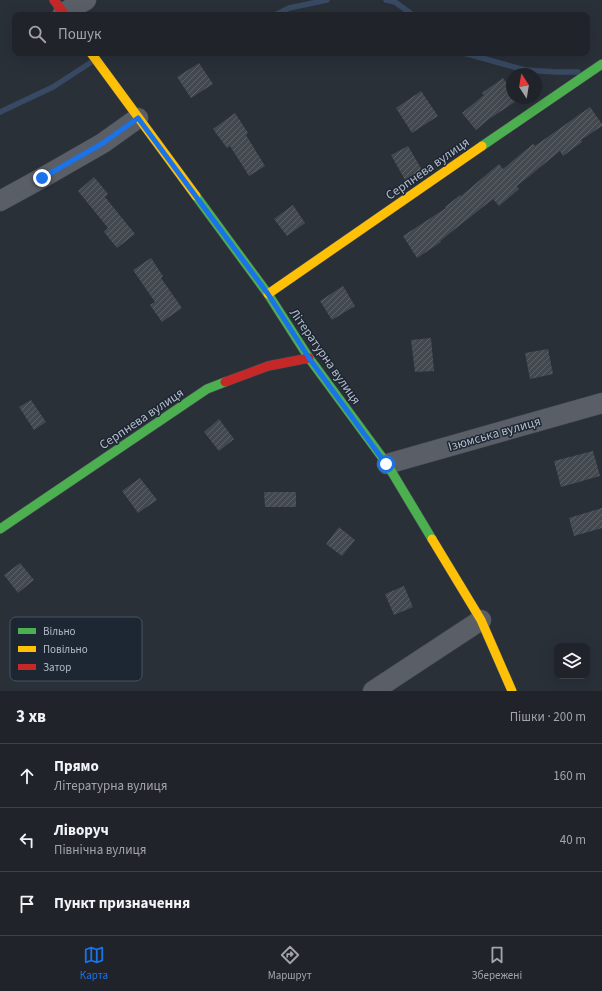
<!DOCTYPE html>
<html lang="uk">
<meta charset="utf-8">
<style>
:root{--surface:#20242a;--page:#2d3036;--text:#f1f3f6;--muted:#a2a4a8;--line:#3d4147;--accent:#1a73e8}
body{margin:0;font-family:"Source Sans 3",sans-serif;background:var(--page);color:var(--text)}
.controls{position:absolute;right:12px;bottom:12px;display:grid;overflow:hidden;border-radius:8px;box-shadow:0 4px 16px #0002}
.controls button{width:36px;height:36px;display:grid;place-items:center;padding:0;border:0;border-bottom:1px solid var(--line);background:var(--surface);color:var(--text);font:20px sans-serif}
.compass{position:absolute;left:506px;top:68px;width:36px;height:36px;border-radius:50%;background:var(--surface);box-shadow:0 4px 16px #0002;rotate:348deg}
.stop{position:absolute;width:12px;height:12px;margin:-9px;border:3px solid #1a73e8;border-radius:50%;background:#fff}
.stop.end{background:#1a73e8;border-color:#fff;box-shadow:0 1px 4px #0008}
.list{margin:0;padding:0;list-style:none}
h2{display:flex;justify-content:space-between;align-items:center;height:52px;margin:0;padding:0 16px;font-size:17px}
h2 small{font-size:13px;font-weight:400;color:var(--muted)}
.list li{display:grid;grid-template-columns:26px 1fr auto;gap:12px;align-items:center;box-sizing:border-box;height:64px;padding:0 16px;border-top:1px solid var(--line)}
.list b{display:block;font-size:15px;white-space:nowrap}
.list p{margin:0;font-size:13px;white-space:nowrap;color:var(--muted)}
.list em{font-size:13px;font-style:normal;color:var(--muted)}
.icon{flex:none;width:22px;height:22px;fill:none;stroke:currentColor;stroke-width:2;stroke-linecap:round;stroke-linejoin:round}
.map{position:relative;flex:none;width:602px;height:691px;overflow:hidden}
.search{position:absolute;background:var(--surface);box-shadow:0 4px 16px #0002;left:12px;right:12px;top:12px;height:44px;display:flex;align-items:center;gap:10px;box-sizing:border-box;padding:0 14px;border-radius:8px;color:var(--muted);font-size:15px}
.sheet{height:244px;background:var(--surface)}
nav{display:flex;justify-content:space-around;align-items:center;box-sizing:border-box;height:56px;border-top:1px solid var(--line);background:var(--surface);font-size:11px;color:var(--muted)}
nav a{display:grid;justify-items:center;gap:2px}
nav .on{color:var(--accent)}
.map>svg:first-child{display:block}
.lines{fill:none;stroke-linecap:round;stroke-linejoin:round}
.stream{stroke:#384963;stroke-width:5.5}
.building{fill:url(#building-hatch)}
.street-casing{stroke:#484c53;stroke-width:21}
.fast-casing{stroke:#484c53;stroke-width:10}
.slow-casing{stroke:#484c53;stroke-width:10}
.jam-casing{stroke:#484c53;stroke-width:10}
.street{stroke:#5a5e66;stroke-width:20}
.fast{stroke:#4caf50;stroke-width:9}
.slow{stroke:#ffc107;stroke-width:9}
.jam{stroke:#c62828;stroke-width:9}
.route{stroke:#1a73e8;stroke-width:5}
.labels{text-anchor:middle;stroke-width:3;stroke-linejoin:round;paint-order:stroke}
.street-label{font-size:13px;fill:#b4bcc9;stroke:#1d2633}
.key{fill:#1d2633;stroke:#4a5360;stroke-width:1}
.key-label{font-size:11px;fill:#b4bcc9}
</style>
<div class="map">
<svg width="602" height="691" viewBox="0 0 602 691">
<defs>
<pattern id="building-hatch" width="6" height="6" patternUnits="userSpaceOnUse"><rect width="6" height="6" fill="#444950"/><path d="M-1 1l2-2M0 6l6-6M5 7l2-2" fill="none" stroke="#5d6168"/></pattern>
</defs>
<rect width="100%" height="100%" fill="#2a3038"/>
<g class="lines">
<!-- stream -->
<g class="stream">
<path d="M386,0L395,2L413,15"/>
<path d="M275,15L289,8L327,0"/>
<path d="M464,53L525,70L556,72H578"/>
<path d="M0,112L53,87L93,61"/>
</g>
</g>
<!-- building -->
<g class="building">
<path d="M199,63L213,84L191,98L177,77Z"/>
<path d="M503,78L512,91V98H517L518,100L489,119L476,130L462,113L484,95L482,93Z"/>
<path d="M421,91L438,116L412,133L396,108Z"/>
<path d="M590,107L602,124V126L581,140L582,142L563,156L560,151L517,186L519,189L499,206L493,199L440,241L441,242L417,258L403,236L446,208L445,207L460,195L461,196L499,164L503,169L533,144L535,146Z"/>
<path d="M235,113L248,133L246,135L265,166L249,176L230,146L227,148L213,129Z"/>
<path d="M408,146L422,170L405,180L391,155Z"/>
<path d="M94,177L108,194L105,197L135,234L117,248L104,232L108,228L78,191Z"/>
<path d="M293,205L305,223L287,236L274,219Z"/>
<path d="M151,258L163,276L161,278L182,308L162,322L150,305L155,302L133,270Z"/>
<path d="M343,286L355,306L332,320L320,301Z"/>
<path d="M431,338L434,371L415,372L411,340Z"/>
<path d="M548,349L553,374L530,379L525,353Z"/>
<path d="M31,400L46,422L34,430L19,407Z"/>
<path d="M219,419L234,439L219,451L204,432Z"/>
<path d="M593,451L600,476L561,487L554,461Z"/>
<path d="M140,478L157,500L138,513L122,491Z"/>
<path d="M264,492H296V507H265Z"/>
<path d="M602,508V528L574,536L569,518Z"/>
<path d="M339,527L355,540L342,556L326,544Z"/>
<path d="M20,563L34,580L18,593L4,575Z"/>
<path d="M404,586L413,607L394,615L385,594Z"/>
</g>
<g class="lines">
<defs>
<g id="street">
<path d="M63,13L86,0"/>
<path d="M0,201L42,178L103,143L138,118"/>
<path d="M387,464L602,403"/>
<path d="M373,691L481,620"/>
</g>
<g id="fast">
<path d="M482,146L602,64"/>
<path d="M196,196L268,294L309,358L387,464L432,539"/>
<path d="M0,529L207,389L225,382"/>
</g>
<g id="slow">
<path d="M91,53L196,196"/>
<path d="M268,294L482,146"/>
<path d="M432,539L481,620L512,691"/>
</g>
<g id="jam">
<path d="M54,0L65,15"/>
<path d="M225,382L268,366L309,358"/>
</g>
</defs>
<!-- street casing -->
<use href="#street" class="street-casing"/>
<!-- fast casing -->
<use href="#fast" class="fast-casing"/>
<!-- slow casing -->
<use href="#slow" class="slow-casing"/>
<!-- jam casing -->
<use href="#jam" class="jam-casing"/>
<!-- street -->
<use href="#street" class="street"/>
<!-- fast -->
<use href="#fast" class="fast"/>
<!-- slow -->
<use href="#slow" class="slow"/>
<!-- jam -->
<use href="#jam" class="jam"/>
</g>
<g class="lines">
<!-- route -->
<path class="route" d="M42,178L103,143L138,118L268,294L309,358L386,464"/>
</g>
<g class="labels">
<!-- street labels -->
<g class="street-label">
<text transform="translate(427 168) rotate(-35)" y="5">Серпнева вулиця</text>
<text transform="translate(326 356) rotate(55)" y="5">Літературна вулиця</text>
<text transform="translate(141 418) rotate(-34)" y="5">Серпнева вулиця</text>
<text transform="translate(494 433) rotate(-16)" y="5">Ізюмська вулиця</text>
</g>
</g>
<!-- legend -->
<rect x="10" y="617" width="132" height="64" rx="6" class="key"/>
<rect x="18" y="628" width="18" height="6" fill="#4caf50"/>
<rect x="18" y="646" width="18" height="6" fill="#ffc107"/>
<rect x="18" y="664" width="18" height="6" fill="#c62828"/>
<g class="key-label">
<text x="43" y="635">Вільно</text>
<text x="43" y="653">Повільно</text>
<text x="43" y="671">Затор</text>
</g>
</svg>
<div class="controls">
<button><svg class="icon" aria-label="layers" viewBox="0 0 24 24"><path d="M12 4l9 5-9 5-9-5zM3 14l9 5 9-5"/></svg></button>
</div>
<svg class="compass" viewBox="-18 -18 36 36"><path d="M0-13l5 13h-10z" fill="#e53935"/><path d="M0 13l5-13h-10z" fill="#a2a4a8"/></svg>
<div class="stop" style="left:386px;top:464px"></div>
<div class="stop end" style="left:42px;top:178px"></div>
<div class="search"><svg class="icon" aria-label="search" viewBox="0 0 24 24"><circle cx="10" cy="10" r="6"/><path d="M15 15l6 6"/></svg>Пошук</div>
</div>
<section class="sheet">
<h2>3 хв<small>Пішки · 200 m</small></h2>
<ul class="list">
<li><svg class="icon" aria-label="ahead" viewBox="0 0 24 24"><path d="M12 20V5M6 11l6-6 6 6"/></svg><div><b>Прямо</b><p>Літературна вулиця</p></div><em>160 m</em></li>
<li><svg class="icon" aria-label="left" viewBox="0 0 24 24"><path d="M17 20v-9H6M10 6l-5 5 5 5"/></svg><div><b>Ліворуч</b><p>Північна вулиця</p></div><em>40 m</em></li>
<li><svg class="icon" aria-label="arrive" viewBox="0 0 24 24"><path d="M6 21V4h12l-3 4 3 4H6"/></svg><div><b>Пункт призначення</b></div></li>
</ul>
</section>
<nav>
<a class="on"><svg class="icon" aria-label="map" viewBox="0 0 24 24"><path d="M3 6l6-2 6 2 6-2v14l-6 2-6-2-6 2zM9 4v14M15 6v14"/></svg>Карта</a>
<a><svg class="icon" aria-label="directions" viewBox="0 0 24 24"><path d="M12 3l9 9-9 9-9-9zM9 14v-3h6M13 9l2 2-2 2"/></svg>Маршрут</a>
<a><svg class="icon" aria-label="saved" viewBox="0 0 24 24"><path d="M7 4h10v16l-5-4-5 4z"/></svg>Збережені</a>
</nav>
